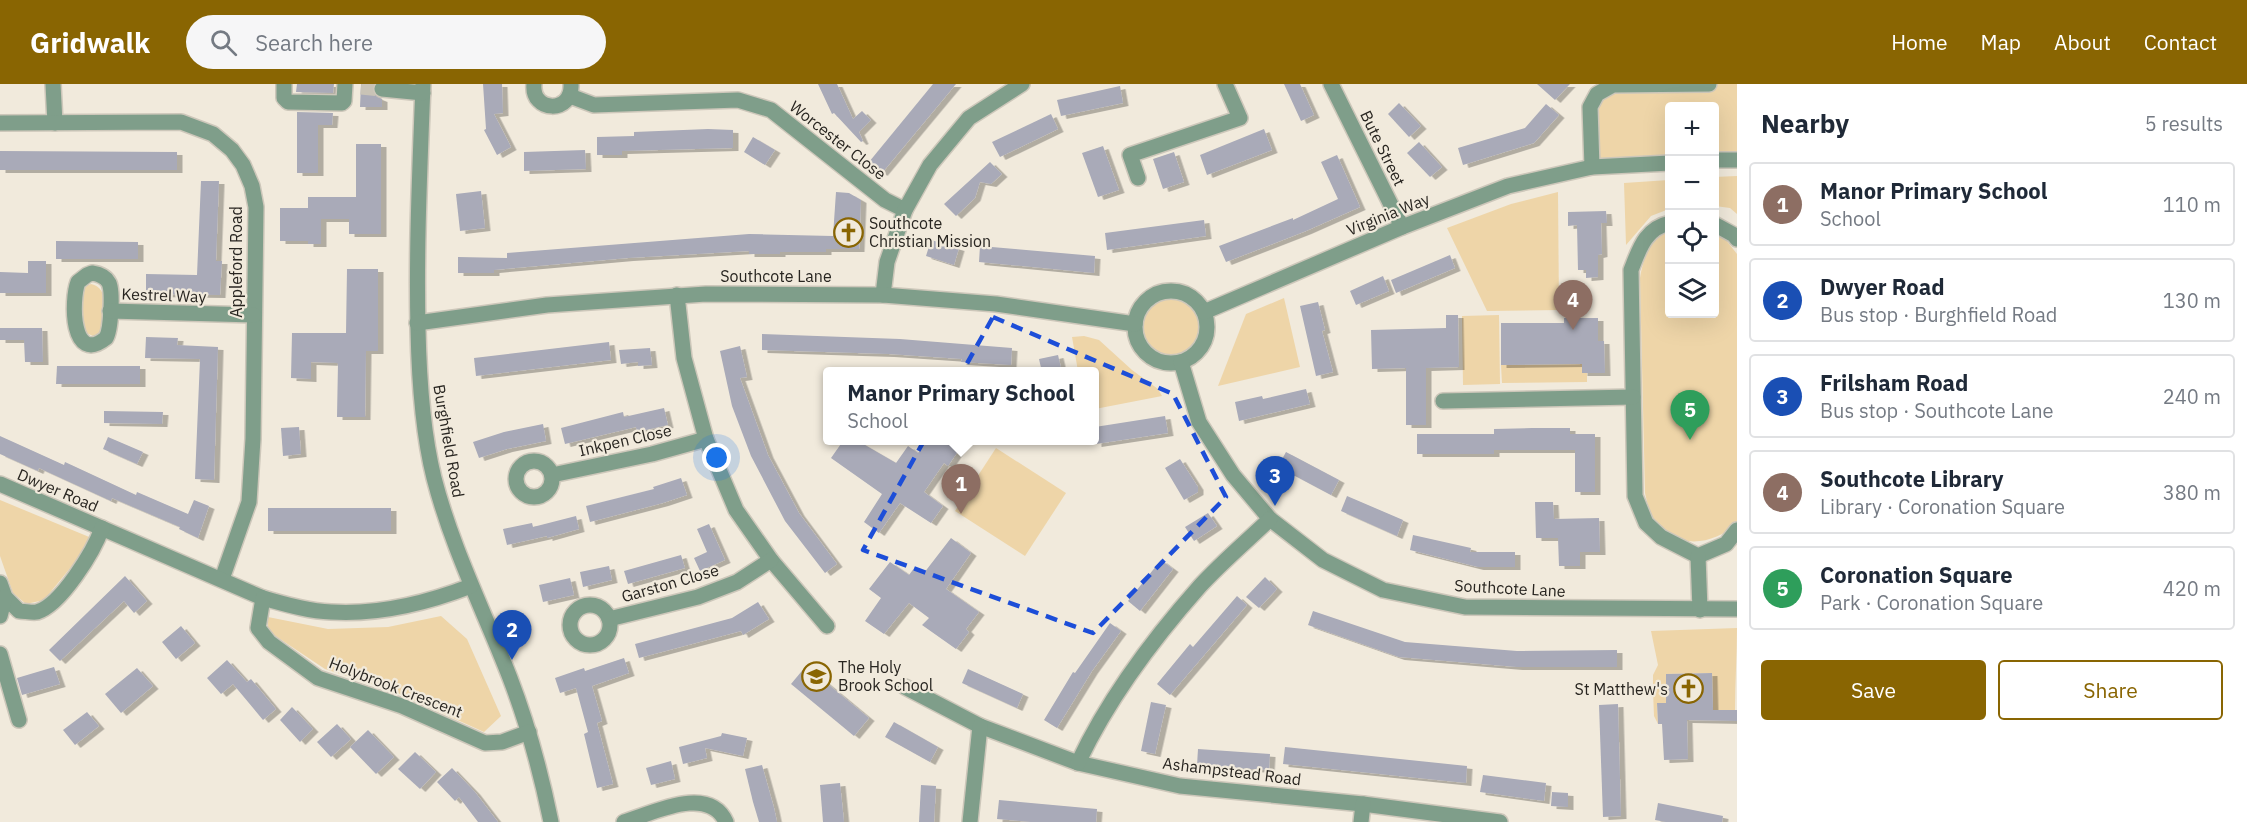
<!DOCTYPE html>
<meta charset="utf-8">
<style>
:root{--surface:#fff;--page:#f6f6f7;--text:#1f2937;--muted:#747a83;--line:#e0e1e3;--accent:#896502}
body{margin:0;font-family:"IBM Plex Sans",sans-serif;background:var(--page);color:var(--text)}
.controls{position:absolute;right:18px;top:18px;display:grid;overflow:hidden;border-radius:6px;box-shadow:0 6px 24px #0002}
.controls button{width:54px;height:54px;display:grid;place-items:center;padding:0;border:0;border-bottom:2px solid var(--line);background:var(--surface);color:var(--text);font:30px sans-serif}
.you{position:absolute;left:717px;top:374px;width:21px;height:21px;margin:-15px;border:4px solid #fff;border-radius:50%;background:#1a73e8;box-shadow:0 0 0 9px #1a73e833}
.badge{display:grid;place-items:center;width:39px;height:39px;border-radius:50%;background:var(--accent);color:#fff;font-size:20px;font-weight:700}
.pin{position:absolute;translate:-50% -50px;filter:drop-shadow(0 2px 3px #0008)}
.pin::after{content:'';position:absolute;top:32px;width:21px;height:18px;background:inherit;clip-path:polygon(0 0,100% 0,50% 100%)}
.popup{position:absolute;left:823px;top:283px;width:276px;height:78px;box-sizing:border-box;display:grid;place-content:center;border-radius:6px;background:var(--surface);filter:drop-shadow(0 2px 4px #0005);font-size:20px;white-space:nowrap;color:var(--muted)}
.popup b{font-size:22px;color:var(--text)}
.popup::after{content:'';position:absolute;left:50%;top:100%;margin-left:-12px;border:12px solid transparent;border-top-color:var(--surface)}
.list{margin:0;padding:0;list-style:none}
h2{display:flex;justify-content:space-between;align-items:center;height:78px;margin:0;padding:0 24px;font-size:26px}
h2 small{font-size:20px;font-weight:400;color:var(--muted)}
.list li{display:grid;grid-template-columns:39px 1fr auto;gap:18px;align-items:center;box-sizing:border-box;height:84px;margin:0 12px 12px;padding:0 12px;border:2px solid var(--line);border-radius:6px}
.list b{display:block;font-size:22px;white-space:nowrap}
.list p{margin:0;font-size:20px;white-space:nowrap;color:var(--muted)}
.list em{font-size:20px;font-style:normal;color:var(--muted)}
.actions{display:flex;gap:12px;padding:18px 24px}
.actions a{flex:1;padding:14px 0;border:2px solid var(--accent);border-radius:6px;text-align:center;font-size:21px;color:var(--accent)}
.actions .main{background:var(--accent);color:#fff}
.icon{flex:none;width:33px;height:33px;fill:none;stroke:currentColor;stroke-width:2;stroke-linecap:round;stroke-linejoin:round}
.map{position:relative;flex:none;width:1737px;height:738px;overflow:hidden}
header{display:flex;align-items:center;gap:36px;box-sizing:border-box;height:84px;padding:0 30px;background:var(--accent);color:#fff}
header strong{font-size:28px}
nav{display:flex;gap:33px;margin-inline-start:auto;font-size:21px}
.search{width:420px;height:54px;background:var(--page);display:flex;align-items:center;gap:15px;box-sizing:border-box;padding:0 21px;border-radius:33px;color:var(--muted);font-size:22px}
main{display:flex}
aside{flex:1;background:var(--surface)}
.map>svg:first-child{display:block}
.green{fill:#eed5a8}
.building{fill:#a9aab8;filter:url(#shadow)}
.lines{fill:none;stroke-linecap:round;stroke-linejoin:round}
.minor-tunnel{stroke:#c9c3b6;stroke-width:15;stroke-dasharray:15 8;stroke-linecap:butt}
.minor-casing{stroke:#cdc7ba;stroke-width:18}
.minor{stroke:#7f9e8a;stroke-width:15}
.marked{fill:none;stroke:#1d4ed8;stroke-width:4.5;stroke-dasharray:12 8;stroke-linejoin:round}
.labels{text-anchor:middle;stroke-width:4.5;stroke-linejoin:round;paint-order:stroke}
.street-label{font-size:16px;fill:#282520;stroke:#f1eadc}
.poi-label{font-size:16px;fill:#282520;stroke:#f1eadc;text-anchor:start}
</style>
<header>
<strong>Gridwalk</strong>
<div class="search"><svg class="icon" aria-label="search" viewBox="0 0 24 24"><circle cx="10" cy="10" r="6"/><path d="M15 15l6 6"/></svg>Search here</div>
<nav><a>Home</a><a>Map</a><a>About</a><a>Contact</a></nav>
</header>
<main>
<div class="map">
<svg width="1737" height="738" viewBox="0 0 1737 738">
<defs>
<filter id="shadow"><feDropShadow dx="5.5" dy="3" stdDeviation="0" flood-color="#0004"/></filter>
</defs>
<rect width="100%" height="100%" fill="#f1eadc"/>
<!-- green -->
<g class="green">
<path d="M1660,0H1737V76H1715L1714,22H1670L1669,79L1592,83L1597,10Z"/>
<path d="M1737,92V130L1730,124L1715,122L1714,93Z"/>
<path d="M1669,96V125L1651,132L1626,161L1624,99Z"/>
<path d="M1558,108L1559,226L1487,227L1447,144L1511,120Z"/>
<path d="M1669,147L1670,230H1714L1715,149L1726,156L1737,170V439C1713,462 1675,466 1654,436C1649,428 1647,418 1645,409L1640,194C1643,174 1650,156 1669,147Z"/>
<path d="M91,200C110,203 107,236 100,249L93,252L82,247C81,232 73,206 91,200Z"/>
<path d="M1284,214L1300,283L1218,302L1246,230Z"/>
<circle cx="1171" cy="244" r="30"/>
<path d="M1499,231L1500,300L1463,301L1462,232Z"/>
<path d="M1084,252L1099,256L1132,286L1158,305L1162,312L1095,325L1094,288L1078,287L1072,253Z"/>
<path d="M1582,275V289H1587V298L1502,299L1501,281L1565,280Z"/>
<path d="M996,364L1066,409L1025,472L955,427Z"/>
<path d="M0,416L94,455L44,516L26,520L13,509L0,472Z"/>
<path d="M441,532L467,555L501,632L484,648L393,607L325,585L268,547V533L328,545L388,543Z"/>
<path d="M1737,544C1737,571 1735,598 1735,626H1713L1712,589L1666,590V619H1657L1658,640L1654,632L1653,607V591L1658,581L1651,547Z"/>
</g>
<!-- building -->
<g class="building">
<path d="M297,0H334L333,9L296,8Z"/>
<path d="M361,0H374L373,8L377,13L382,15V23H360Z"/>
<path d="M483,0H502L503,29L494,30L511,63L497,71L484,46L486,45Z"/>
<path d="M818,0H837L853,35L862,27L871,36L859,48L863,57L861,58L834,29L832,30Z"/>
<path d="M933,0H956L882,89L869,78Z"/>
<path d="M1284,0H1300L1314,31L1301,37Z"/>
<path d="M1537,0H1570L1555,16Z"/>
<path d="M1120,2L1123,19L1061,32L1057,16Z"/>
<path d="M1399,19L1421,42L1409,53L1388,30Z"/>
<path d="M1546,20L1559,31L1534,59L1463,81L1458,64L1525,44Z"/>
<path d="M297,28L333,29L332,41H318V89H297Z"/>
<path d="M1051,30L1058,45L1000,73L992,58Z"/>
<path d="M708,45L733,46V64L622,67V71H597V53L634,52V48Z"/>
<path d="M1264,45L1272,66L1207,91L1200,71Z"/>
<path d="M753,53L775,66L765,81L744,68Z"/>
<path d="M1419,58L1442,83L1430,93L1407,69Z"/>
<path d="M356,60H381V150H349V135H321V160H308V157H280V124H308V113H356Z"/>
<path d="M1103,62L1119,106L1098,113L1082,69Z"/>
<path d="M585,66L586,85L524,87V68Z"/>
<path d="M0,67L177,68V86H0Z"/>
<path d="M1174,68L1184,98L1163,105L1153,75Z"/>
<path d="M1337,71L1360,123L1306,147L1226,178L1219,162L1293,134V136L1338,115L1321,78Z"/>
<path d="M990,78L1002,90L991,100L980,98L975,114L956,132L944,120Z"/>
<path d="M201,97H219L216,177H222L220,211L146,210V190L197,191Z"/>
<path d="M481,107L485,144L460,147L456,110Z"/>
<path d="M836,108L849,109L861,116L859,165H826V168H780V170H749V167L628,174L494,186V189H458V173L507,174V169L749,150L833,152Z"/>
<path d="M1606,127L1607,139H1601L1602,170L1598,171V193L1586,194V186H1578L1577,141L1568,142V128Z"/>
<path d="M1204,136L1206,152L1107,166L1105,149Z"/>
<path d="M931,156L959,164L954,181L926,172Z"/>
<path d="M56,157L138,158V175H56Z"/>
<path d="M980,162L1095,172L1094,189L979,178Z"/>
<path d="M1450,171L1455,184L1396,209L1391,196Z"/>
<path d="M28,177H46V209H0V188L28,189Z"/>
<path d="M347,185H378V267H366L365,333H337L338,279L311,278V295L291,294L292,249H346Z"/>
<path d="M1383,192L1389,207L1356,221L1350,207Z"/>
<path d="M1318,218L1325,246L1322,247L1333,288L1316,292L1300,222Z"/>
<path d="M1446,231H1458L1459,283L1426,284V341H1406V284L1372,285L1371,246L1446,244Z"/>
<path d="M1564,234H1598V257H1604L1605,289H1582V280L1501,281V239H1564Z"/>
<path d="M0,244H42L43,278H25L24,256H0Z"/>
<path d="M762,250L900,255L1012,264L1011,281L961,278L962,275L889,270L762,266Z"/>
<path d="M146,253L178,254L177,261L218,263L214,396L195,395L200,275L145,274Z"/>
<path d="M609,258L611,276L476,292L474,274Z"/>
<path d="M740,262L747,293L740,294L768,371L799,429L837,480L825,489L785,437L751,372L732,322L720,267Z"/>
<path d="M650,264L652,281L638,282V278L621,280L619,266Z"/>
<path d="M1058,271L1062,288H1042L1039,275Z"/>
<path d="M57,282H140V300H56Z"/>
<path d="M1306,305L1310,320L1239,337L1235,318L1262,312L1263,315Z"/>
<path d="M664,324L668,341L637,348L636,343L565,360L561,344L623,328L624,333Z"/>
<path d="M104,327L163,328L162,340L104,339Z"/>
<path d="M1165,332L1168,349L1096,360L1095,343Z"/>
<path d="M543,340L546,357L507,365L479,374L473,358L504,348Z"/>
<path d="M299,343L301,370L283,372L281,344Z"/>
<path d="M1532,344H1570V350H1595V408H1575V366H1494V370H1417V350H1494V345Z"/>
<path d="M0,352L64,381L65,378L136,411L137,408L188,430L194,416L209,422L198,454L179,445L180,443L112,414L111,417L39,384L38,387L0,370Z"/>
<path d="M108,353L143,368L137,380L103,365Z"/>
<path d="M843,357H858L896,379L908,362L918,369L926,357H965L948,382L944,379L924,408L943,422L931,439L900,419L879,449L864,438L882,410L831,374Z"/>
<path d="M1286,368L1339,396L1331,411L1284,386L1280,379Z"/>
<path d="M1180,375L1198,403V408L1184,416L1165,384Z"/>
<path d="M681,394L687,411L663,419L590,438L586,422L654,405L653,403Z"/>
<path d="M1347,412L1403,436L1397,452L1341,427Z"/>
<path d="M1535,418H1553L1554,435L1599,434L1600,468H1580V482H1559L1558,454H1536Z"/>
<rect x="268" y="424" width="123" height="23"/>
<path d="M1208,429L1217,442L1194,457L1185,443Z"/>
<path d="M576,432L579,445L547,454V452L507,461L503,445L532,439L533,443Z"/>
<path d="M709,440L725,476L700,487L694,474L707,468L697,445Z"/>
<path d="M1413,451L1471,464L1470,468H1515V483H1478L1410,466Z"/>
<path d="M951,454L971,469L946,505L979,528L966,545L969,548L956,565L922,541L929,534L909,519L884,550L865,537L881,514L869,505L890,478L909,491L915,483L924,489Z"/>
<path d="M681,471L685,484L628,500L624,487Z"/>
<path d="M1161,476L1173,485L1140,527L1128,517Z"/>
<path d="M609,482L612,496L583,503L580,488Z"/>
<path d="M125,492L147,517L134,529L124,517L60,577L49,566Z"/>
<path d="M1265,493L1277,505L1259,524L1246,513Z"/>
<path d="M570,494L574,511L543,518L539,501Z"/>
<path d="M1237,512L1247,521L1170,611L1157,600L1190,560L1193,563Z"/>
<path d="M758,518L769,535L743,551L741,547L639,574L635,560L732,534Z"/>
<path d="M1313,527L1405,558L1517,567L1617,566V583H1517L1399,573L1308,541Z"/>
<path d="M1110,539L1121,547L1092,587L1057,644L1044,636L1073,588L1075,589Z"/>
<path d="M181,542L195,559L176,575L162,558Z"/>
<path d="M624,574L629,589L592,602L602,637L597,639L613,700L597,704L584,650L588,648L576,604L560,609L555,594L584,584L585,587Z"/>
<path d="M227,576L247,598L251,595L276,625L263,636L233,600L221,610L207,594Z"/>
<path d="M806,582L869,634L854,652L791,600Z"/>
<path d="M54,583L60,600L22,611L17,594Z"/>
<path d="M137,584L153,602L121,629L105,610Z"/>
<path d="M968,585L1023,610L1017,624L962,599Z"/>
<path d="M1712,589L1713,626H1737V637L1687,636L1688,675L1664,676L1662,640H1658L1657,619H1666V590Z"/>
<path d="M1151,618L1166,621L1155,670L1141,667Z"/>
<path d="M1618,620L1621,732L1603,733L1599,621Z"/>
<path d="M292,623L313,645L300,658L280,636Z"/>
<path d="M87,628L99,642L75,661L63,646Z"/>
<path d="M894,638L938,663L930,678L885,653Z"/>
<path d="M337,640L351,655L331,673L317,658Z"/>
<path d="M368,646L394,673L376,690L350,663Z"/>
<path d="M722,649L747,654L743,672L705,664L707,674L683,680L679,663L721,652Z"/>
<path d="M1285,663L1467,682L1466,699L1283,680Z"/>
<path d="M1198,665L1270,670L1269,686L1197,682Z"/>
<path d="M415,668L436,688L420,705L398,685Z"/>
<path d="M671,677L675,695L651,701L646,684Z"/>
<path d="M762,681L774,724L777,738H759L753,718L745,685Z"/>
<path d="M452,684L475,708L498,738H478L459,713L455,717L437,698Z"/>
<path d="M1483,691L1546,699L1544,717L1480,708Z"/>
<path d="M840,699L844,738H823L820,701Z"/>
<path d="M921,701L936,702L934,738H919Z"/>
<path d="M1552,708L1568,709V723L1551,722Z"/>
<path d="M999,716L1097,725L1096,738H1031L997,735Z"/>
<path d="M1658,719L1723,732L1722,738H1666L1655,736Z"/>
</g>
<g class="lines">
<!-- minor-tunnel -->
<path class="minor-tunnel" d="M361,3L382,5"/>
<defs>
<g id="minor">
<path d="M53,0L55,39"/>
<path d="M284,0V14L288,18L342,19L344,17L345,0"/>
<path d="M423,0C420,82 416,164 418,245C419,295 422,346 434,394C452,464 484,527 510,594C528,641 541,689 551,738"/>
<path d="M534,0C531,29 573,30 571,0"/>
<path d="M1331,0L1402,143"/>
<path d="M382,5L423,9"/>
<path d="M570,12L594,21L738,16L771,26L885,116L905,126"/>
<path d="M0,39L181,38L213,50L232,66L243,81L252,102L256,123L253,355L249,418L222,495"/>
<path d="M1714,76H1737"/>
<path d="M1592,83L1590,23L1597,10L1613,1L1709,0"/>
<path d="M1138,94L1130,71L1240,34L1225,0"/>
<path d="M1670,139C1645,144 1639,166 1631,186L1635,412L1646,439L1661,453L1698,472L1726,460L1737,446"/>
<path d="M1714,140L1734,151L1737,155"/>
<path d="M92,189C99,190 106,193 109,199C113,208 111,246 106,254C71,282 71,216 78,198L87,191Z"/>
<circle cx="1171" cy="243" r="36"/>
<path d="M677,211L684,274L706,355L736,426L771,476L827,542"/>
<path d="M883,211L887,178L905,126L930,81L969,34L1022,0"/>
<path d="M110,227L254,231"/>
<path d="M1204,228L1402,143L1508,102L1592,83L1670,79"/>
<path d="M417,239L547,221L706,210L883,211L996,220L1135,240"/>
<path d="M1181,278L1199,338L1233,391L1270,435L1323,476L1383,506L1465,523L1737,525"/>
<path d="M1443,317L1633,313"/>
<circle cx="534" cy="395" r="18"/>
<path d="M552,391L652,370L706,355"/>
<path d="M0,400L263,514C285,520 307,527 331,528C378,531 427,519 471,502"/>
<path d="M1698,472L1700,526"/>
<path d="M0,499L5,513L19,527C24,527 33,529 37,528C61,521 94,467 102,444"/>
<path d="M263,514L258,544L269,558L318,594L402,622L485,659L502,658L529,648"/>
<circle cx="590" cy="541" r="20"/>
<path d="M0,532L5,513"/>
<path d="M609,535L698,513L737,498L771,476"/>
<path d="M0,570L19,636"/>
<path d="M905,603L980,642L1078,679L1180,702L1363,720L1500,738"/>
<path d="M1078,679C1108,615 1153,555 1200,502C1222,478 1247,457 1270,435"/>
<path d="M624,738C653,729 709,700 726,738"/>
<path d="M970,738L980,642"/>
<path d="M1361,738L1363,720"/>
</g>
</defs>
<!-- minor casing -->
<use href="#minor" class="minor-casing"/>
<!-- minor -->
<use href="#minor" class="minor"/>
</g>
<!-- marked area -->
<path class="marked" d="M993,233L1173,310L1226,413L1093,549L863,466Z"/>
<!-- icons -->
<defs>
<symbol id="church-ring" viewBox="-11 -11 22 22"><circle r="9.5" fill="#f1eadc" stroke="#896502" stroke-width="1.5"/><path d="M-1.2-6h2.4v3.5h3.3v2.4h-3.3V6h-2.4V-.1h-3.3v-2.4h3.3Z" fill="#896502"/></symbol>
<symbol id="school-ring" viewBox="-11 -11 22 22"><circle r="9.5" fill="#f1eadc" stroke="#896502" stroke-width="1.5"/><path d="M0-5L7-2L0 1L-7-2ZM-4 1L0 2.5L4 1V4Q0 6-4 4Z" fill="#896502"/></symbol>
</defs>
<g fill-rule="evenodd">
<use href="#church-ring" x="832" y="132" width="33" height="33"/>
<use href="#school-ring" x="800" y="576" width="33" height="33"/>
<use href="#church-ring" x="1672" y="588" width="33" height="33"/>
</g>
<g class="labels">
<!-- street labels -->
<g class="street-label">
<text transform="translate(838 56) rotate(38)" y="6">Worcester Close</text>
<text transform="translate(1383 64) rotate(64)" y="6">Bute Street</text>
<text transform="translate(1388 130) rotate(-22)" y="6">Virginia Way</text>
<text transform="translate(236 178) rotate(-90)" y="6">Appleford Road</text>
<text x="776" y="198">Southcote Lane</text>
<text transform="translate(164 211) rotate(2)" y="6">Kestrel Way</text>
<text transform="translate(625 356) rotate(-13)" y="6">Inkpen Close</text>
<text transform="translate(449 357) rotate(80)" y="6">Burghfield Road</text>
<text transform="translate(58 406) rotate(23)" y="6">Dwyer Road</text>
<text transform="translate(670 499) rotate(-16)" y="6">Garston Close</text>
<text transform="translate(1510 504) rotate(3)" y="6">Southcote Lane</text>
<text transform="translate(396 603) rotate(21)" y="6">Holybrook Crescent</text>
<text transform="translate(1232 687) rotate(7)" y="6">Ashampstead Road</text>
</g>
<!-- poi labels -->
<g class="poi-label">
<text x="869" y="145">Southcote<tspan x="869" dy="18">Christian Mission</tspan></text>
<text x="838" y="589">The Holy<tspan x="838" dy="18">Brook School</tspan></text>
<text x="1668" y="611" text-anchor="end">St Matthew's</text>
</g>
</g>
</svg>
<div class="controls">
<button>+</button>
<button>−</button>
<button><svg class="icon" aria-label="locate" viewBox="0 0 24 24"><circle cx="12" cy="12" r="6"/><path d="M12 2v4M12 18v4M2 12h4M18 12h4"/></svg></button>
<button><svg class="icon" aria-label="layers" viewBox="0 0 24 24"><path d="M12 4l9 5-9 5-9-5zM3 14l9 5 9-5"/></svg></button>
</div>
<div class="you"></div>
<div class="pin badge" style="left:961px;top:430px;background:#8d6e63">1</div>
<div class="popup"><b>Manor Primary School</b>School</div>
<div class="pin badge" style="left:512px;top:576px;background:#1a4fb4">2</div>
<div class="pin badge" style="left:1275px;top:422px;background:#1a4fb4">3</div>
<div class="pin badge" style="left:1573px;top:246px;background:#8d6e63">4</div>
<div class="pin badge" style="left:1690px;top:356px;background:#2e9e5b">5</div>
</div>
<aside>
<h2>Nearby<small>5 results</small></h2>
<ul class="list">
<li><span class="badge" style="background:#8d6e63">1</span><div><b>Manor Primary School</b><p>School</p></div><em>110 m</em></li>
<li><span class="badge" style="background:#1a4fb4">2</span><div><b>Dwyer Road</b><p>Bus stop · Burghfield Road</p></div><em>130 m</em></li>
<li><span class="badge" style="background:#1a4fb4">3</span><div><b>Frilsham Road</b><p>Bus stop · Southcote Lane</p></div><em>240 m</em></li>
<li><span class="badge" style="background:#8d6e63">4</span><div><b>Southcote Library</b><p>Library · Coronation Square</p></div><em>380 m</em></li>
<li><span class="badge" style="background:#2e9e5b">5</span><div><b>Coronation Square</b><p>Park · Coronation Square</p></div><em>420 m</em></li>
</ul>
<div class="actions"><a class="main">Save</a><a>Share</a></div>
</aside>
</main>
